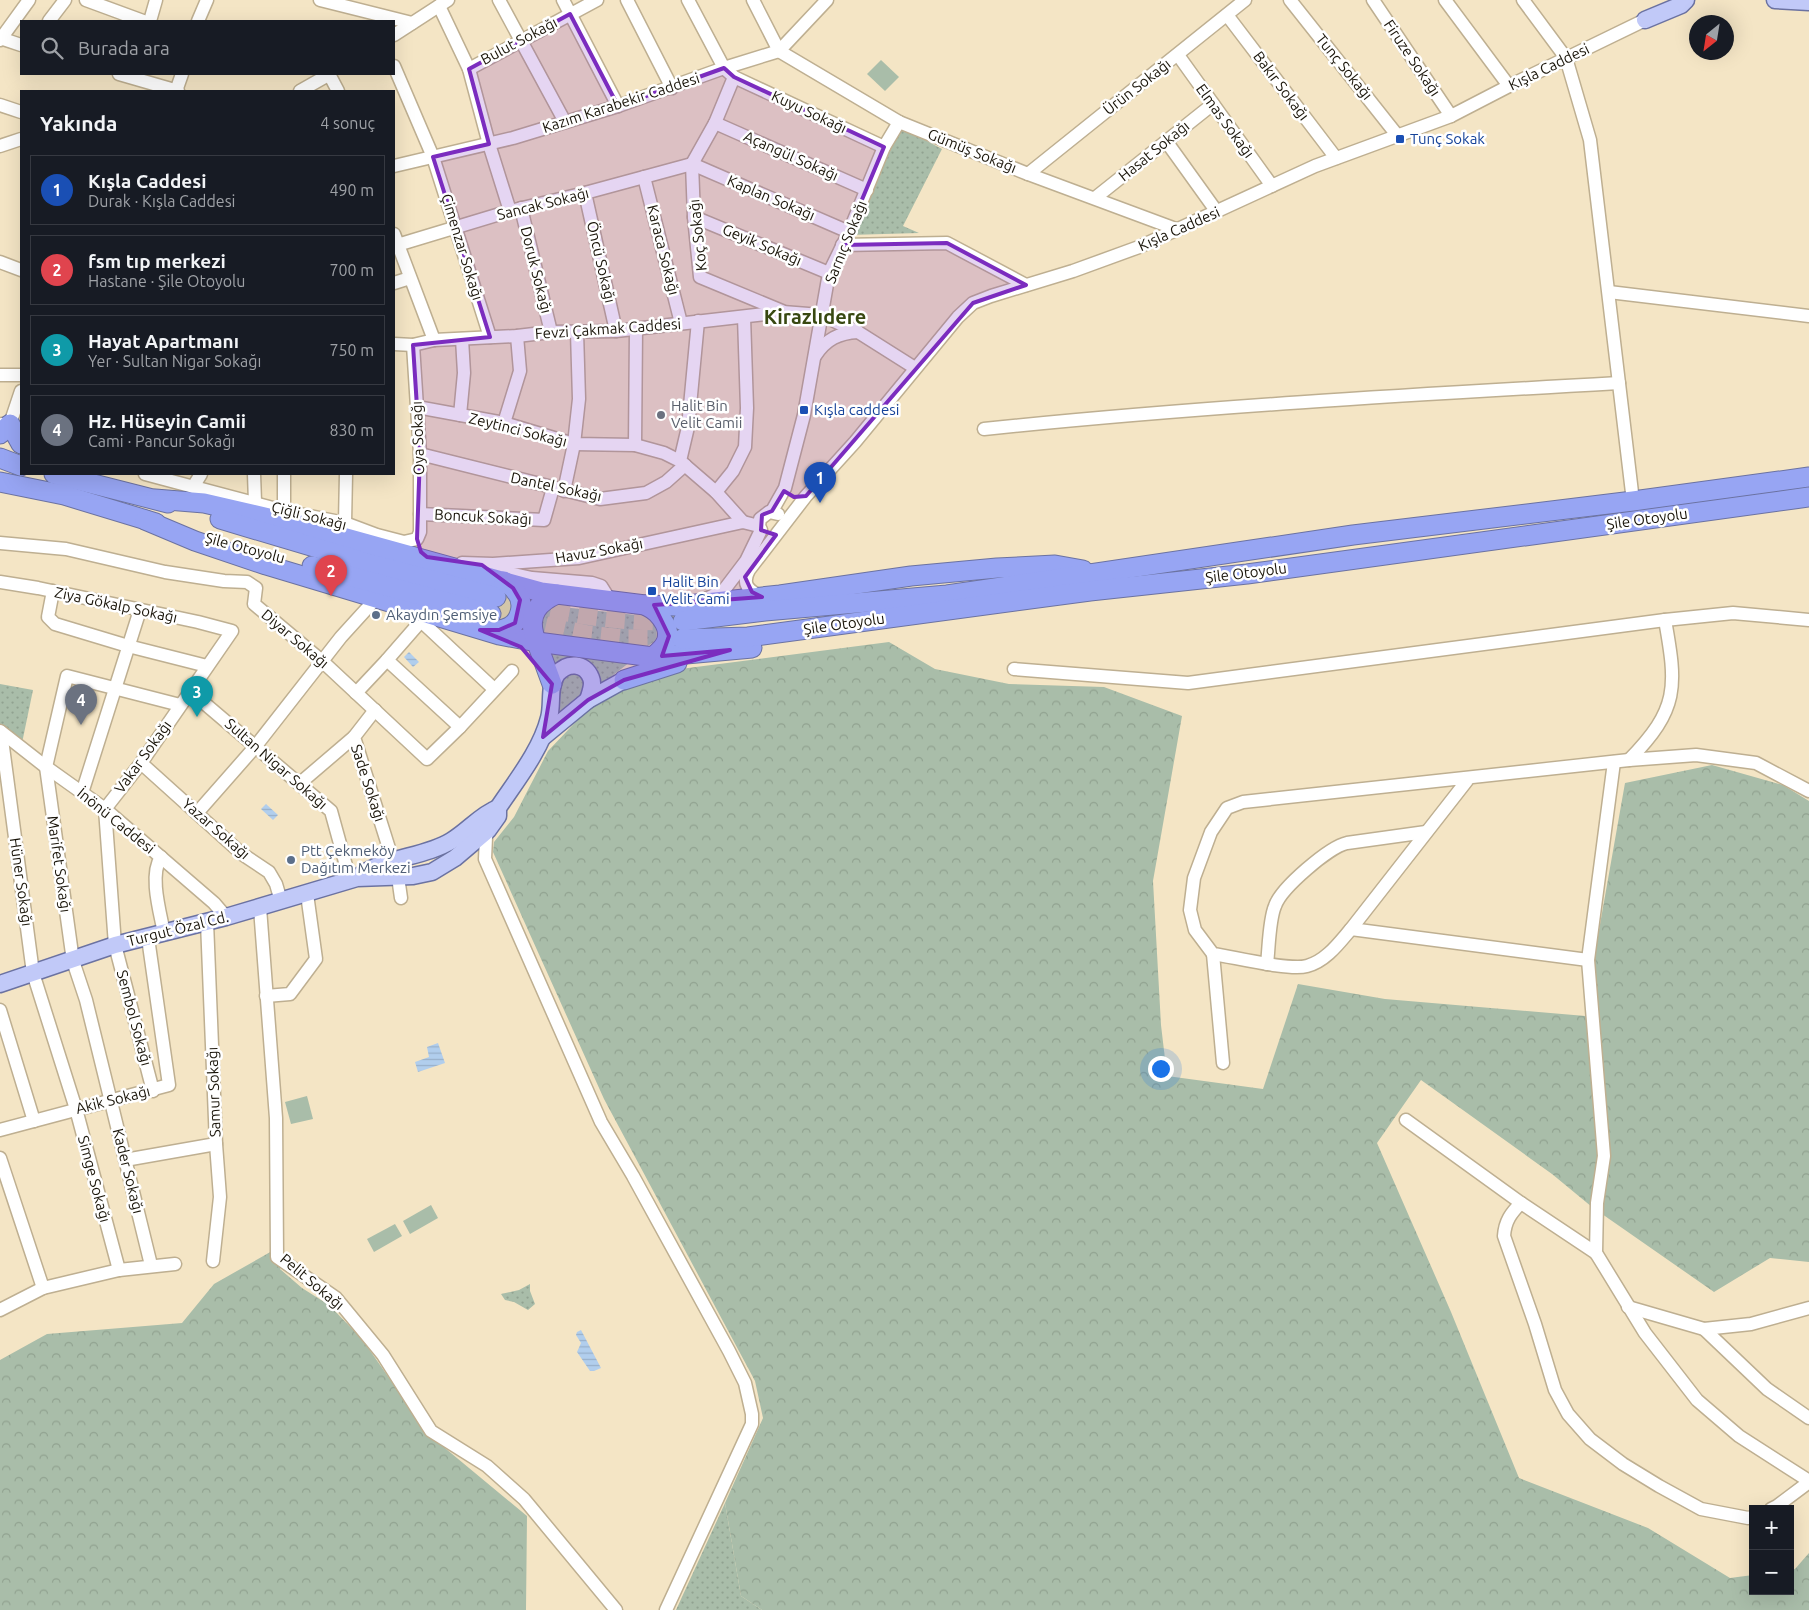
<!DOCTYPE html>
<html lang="tr">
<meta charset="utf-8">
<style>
:root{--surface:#171b24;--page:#20242c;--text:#f1f3f6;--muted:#9ea1a6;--line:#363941;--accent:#d93025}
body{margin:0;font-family:Ubuntu,sans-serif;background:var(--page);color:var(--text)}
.controls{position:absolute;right:15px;bottom:15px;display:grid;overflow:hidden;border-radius:0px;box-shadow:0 5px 20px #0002}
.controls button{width:45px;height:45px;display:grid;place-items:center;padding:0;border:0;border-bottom:1px solid var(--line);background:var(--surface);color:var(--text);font:25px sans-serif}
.compass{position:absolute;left:1689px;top:15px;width:45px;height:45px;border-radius:50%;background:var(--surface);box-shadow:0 5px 20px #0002;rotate:210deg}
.you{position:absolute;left:1160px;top:1068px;width:18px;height:18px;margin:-12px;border:4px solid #fff;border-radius:50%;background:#1a73e8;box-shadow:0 0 0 8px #1a73e833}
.badge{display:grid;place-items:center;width:32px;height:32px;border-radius:50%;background:var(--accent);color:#fff;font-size:16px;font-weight:700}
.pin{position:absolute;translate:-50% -41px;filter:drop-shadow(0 1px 2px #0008)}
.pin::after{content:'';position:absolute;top:26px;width:18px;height:15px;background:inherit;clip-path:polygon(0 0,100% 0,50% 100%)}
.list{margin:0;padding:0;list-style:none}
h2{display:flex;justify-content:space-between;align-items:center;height:65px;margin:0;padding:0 20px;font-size:21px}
h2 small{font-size:16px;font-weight:400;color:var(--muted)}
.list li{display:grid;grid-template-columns:32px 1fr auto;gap:15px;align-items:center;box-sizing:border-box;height:70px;margin:0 10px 10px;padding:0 10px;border:1px solid var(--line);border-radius:0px}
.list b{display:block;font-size:19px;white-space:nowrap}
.list p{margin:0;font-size:16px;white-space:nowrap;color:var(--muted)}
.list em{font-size:16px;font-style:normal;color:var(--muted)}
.icon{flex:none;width:28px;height:28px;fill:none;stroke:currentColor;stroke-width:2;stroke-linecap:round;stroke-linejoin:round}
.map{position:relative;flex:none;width:1809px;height:1610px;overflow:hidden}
.search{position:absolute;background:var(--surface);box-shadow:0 5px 20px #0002;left:20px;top:20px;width:375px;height:55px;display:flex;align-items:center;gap:12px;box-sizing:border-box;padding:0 18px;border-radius:0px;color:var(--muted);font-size:19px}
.panel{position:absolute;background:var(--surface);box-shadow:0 5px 20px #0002;left:20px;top:90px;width:375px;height:385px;border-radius:0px}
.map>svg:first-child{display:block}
.grass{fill:url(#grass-dots)}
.forest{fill:url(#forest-crowns)}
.pitch{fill:#a9bda9}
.water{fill:url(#water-rules)}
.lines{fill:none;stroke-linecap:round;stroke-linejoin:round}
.highway-tunnel{stroke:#d3c6a9;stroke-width:19;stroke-dasharray:19 9;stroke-linecap:butt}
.minor-casing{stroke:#beaf91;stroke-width:15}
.major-casing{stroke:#6b72a1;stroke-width:19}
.highway-casing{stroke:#6b72a1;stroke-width:21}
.minor{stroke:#fff;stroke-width:12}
.major{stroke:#c1c9f8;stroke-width:16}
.highway{stroke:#97a5f3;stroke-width:19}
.marked{fill:#7b2cbf;fill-opacity:0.2;stroke:#7b2cbf;stroke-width:4;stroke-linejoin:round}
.transit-dot{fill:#1a4fb4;stroke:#fff;stroke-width:2}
.worship-dot{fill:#6b7280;stroke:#fff;stroke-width:2}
.service-dot{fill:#5c6f8a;stroke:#fff;stroke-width:2}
.labels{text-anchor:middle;stroke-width:5;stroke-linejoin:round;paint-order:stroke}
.street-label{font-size:15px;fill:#191409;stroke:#fff}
.transit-label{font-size:15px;fill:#164399;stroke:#fff;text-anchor:start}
.worship-label{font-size:15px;fill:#5b616d;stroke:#fff;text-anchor:start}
.service-label{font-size:15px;fill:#4e5e75;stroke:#fff;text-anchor:start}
.district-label{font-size:20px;font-weight:bold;fill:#384811;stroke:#fff}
</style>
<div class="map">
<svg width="1809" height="1610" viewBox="0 0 1809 1610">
<defs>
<pattern id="grass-dots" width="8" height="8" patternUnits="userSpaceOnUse" patternTransform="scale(1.25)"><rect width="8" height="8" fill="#a9bda9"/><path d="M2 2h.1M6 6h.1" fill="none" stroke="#91a290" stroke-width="1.8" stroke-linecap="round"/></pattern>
<pattern id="forest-crowns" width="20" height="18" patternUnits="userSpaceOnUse" patternTransform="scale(1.25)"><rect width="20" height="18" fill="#a9bda9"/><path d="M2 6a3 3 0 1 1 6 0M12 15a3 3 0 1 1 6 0" fill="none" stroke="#91a290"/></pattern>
<pattern id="water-rules" width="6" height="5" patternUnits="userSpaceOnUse" patternTransform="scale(1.25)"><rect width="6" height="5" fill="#b1ceed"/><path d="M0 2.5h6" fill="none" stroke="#98b0ca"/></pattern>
</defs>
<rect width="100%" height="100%" fill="#f4e5c5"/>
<!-- grass -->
<g class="grass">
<path d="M899,126L942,149L903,226L919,233L849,235Z"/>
<path d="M498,590L506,594L514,604L508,621L488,624Z"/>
<path d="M553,606L645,616L655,623L659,632C656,641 652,644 644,648L544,639L537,617Z"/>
<path d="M545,650L630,662L598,687L594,669L553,671Z"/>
<path d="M566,672L582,675L586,683L581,696L556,720L559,680Z"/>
<path d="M0,684L33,690L22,743L0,726Z"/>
<path d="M530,1284V1291L535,1304L528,1310L514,1302L505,1300L501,1294L519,1290Z"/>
<path d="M725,1503L741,1596L762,1610H676Z"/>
</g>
<!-- forest -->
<g class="forest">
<path d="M889,642L935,669L1009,684L1104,687L1182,716L1153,881L1161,1025L1167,1076L1263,1089L1298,984L1385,999L1597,1017L1593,964L1625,783L1712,765L1783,785L1809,801V1262L1770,1258L1714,1292L1592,1207L1552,1174L1421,1080L1377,1143L1451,1312L1519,1478L1648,1528L1730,1578L1753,1575V1591H1790V1570L1795,1569L1809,1553V1610H762L741,1596L725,1503L763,1418L755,1381L604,1099L493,852L494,842L514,817L548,751L587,710L657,672Z"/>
<path d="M281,1246L280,1269L302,1288L329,1305L362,1339L428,1434L527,1516L526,1610H0V1360L47,1334L182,1323L214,1284Z"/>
</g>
<!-- pitch -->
<g class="pitch">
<path d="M881,60L899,77L885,91L867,74Z"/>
<path d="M307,1096L313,1119L291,1124L285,1102Z"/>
<path d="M431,1205L438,1218L410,1234L403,1221Z"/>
<path d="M395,1224L402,1236L374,1252L367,1239Z"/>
</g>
<!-- water -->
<g class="water">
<path d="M409,652L419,662L413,667L404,657Z"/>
<path d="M266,804L278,815L273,820L261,809Z"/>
<path d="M438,1043L445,1063L418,1072L415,1062L429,1057L427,1047Z"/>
<path d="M581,1330L601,1368L594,1371H590L577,1352L581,1343L576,1335L577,1332Z"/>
</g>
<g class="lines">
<!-- highway-tunnel -->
<g class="highway-tunnel">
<path d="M496,597C559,612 611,622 677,621"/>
<path d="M491,614L588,635L625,639H682"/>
</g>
<defs>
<g id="minor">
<path d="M86,0L143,21"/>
<path d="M320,0L412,23"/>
<path d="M499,0L565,122"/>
<path d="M563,0L618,106"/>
<path d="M627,0L672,88"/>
<path d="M688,0L724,68L734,77L715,123L692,164"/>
<path d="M753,0L779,51L899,122L1028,174L1176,229"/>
<path d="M1290,0L1397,135"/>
<path d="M1373,0L1451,116"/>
<path d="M1445,0L1509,86"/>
<path d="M1523,0L1566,58L1590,140L1633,501"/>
<path d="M439,6L469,69L489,144L510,211"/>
<path d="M1227,15L1336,158"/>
<path d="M49,21L65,0"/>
<path d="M150,21L156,0"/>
<path d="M198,21L207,0"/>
<path d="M394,35L448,0"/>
<path d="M0,38L21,45"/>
<path d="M0,40L29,0"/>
<path d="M1178,55L1272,186"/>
<path d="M394,66L433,157L490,337"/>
<path d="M469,69L597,0"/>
<path d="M119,74L178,91"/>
<path d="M329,74L338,91"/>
<path d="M734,77L884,147"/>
<path d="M176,91L182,74"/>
<path d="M300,91L330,74"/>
<path d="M0,105L21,112"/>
<path d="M715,123L867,190"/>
<path d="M1166,141L1217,212"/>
<path d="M0,146L21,139"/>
<path d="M692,164L694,217L700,277L782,311"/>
<path d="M692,164L849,232"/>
<path d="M394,166L513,138L618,106L724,68L779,51L827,0"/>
<path d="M1028,174L1245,0"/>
<path d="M644,177L681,323"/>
<path d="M585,193L616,331"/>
<path d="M1095,198L1213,104"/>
<path d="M521,208L551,332"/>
<path d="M694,217L829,273"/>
<path d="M394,234L434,340"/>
<path d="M842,245L947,243L1026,285"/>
<path d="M394,246L510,211L585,193L692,164"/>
<path d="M0,262L21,270"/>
<path d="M394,283L410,278"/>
<path d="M1609,292L1809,316"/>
<path d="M394,344L413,345L434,340L517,336L551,332L616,331L783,312L821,315L858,332L915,368"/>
<path d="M815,356C826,339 839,333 858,332"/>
<path d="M0,375H21"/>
<path d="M417,407L504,423L574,444L635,445L664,453L680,461L716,492L743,522"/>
<path d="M460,415L464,373L462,339"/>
<path d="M504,423L520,371L517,336"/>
<path d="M2,424H10L21,391"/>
<path d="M984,429C1196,407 1407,395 1619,383"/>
<path d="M635,445L636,329"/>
<path d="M420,454L600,499L646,493L666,482L685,465"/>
<path d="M680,461L688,427L698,321"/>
<path d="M145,474L284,511L345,523L377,535L404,542L417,539L420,532V454L413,345"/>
<path d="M254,474L255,502"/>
<path d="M284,474V511"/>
<path d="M193,487L201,474"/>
<path d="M564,491L574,444L579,399L577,332"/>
<path d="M716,492L733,471L745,447L747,408L744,317"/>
<path d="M772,511L785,488L804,415L829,273L849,232L884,147L899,122"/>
<path d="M420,514L544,520L553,488"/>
<path d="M345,523L346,474"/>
<path d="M0,543L66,549L165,572L224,581L247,582L256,588L254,604L322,661L427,759L460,727L512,671"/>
<path d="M462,563L493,564L579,558L743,522L759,526"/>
<path d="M493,565L509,573L532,578L592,583L601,586L611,602"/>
<path d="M0,582L38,588L198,622L232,631L141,763L105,809L115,945L153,1091"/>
<path d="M53,591L48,617L55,624L128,646L207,666"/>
<path d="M762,597C749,591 741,585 749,570L806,496L855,442L958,317L973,303L991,296L1073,271L1139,247L1315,166L1451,116L1509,86L1645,20"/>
<path d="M706,599L724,590L746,561L761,530L759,526L760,519L769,512L778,514"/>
<path d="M387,660L460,727"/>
<path d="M1014,669L1188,683L1665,620L1733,613L1809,620"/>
<path d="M190,691L331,811L350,880"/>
<path d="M356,693L387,660L421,621L494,689"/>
<path d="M375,710L354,737L398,877L401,898"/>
<path d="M0,731L46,767L105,809L214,903L226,917"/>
<path d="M1,732L33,973L76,1109L119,1270"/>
<path d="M1629,760C1679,709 1677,687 1665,620"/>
<path d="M1614,762L1588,960L1604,1156L1597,1203L1596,1253L1645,1333L1697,1400L1739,1436L1809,1481"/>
<path d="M141,763L242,854L269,872L276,884L281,901"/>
<path d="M1469,778L1351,929C1339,943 1326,961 1307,966C1289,971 1234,957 1213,954L1195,930L1190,910L1194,878L1211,832L1227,808L1243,802L1629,760L1696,755L1756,763L1809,791"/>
<path d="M299,784L354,737"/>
<path d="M82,793L140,610"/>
<path d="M197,813L255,747L341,637L371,604"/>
<path d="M488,830L486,837L485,859L601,1122L633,1176L729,1351L745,1383L752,1414V1424L666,1610"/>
<path d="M161,857C149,875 160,912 164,933"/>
<path d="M260,908L276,1118L277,1257L336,1298L383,1355L431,1431L487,1466L524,1499L616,1610"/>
<path d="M207,922L216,1144L220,1197L213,1261"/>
<path d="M1351,929L1588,960"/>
<path d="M1213,954L1223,1063"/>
<path d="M1267,964C1269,947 1269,920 1275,906C1281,888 1329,847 1347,843L1426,832"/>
<path d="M266,996L290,994L316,959L307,894"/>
<path d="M0,1010L34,1121"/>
<path d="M1406,1120L1521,1203L1596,1253"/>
<path d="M0,1130L169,1085L148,938"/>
<path d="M0,1158L43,1288"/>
<path d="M125,1160L216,1144"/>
<path d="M1521,1203C1511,1213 1505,1221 1504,1236L1535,1324L1555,1390L1568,1414L1590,1439L1623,1464L1659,1486L1701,1509L1748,1518L1753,1517"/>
<path d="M151,1265L86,1000L73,961L46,767L67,676L180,705"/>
<path d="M1628,1307L1704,1329L1751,1324L1809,1308"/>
<path d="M0,1310L43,1288L119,1270L175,1264"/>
<path d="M1704,1329L1767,1389L1809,1418"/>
<path d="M1771,1509L1777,1506L1809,1482"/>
</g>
<g id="major">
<path d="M1775,0L1809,2"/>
<path d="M1645,20L1681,5L1686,0"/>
<path d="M543,737L588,700L624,680"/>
<path d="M361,875C386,857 425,857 451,841C468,831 480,815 498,808"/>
<path d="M0,984L115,945L226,917L357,878L413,876L432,872L455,858L488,830L498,816V808C516,781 541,750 549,718C553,704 548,686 557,674C567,662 585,662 591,678C594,685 590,693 588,700"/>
</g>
<g id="highway">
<path d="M0,434L10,424L21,444"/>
<path d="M0,458L21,466"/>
<path d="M54,474L168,503"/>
<path d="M0,482L64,495L156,523"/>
<path d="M155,499L204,503L299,525L541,592L645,605L677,606L780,595L911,576L997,568L1055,565L1083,570"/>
<path d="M220,519L371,564L496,597"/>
<path d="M145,520L195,541L266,565L499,635L537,642L653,657L752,648"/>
<path d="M312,566L491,614"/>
<path d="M645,605C655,610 660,615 665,624C673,640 662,650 650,659"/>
<path d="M683,621L765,611L947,595L1353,535L1633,501L1809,477"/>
<path d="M489,631C496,631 503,630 509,627C521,621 525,602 516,592C513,587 508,584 504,581"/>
<path d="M682,639L748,637L1090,591L1247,574L1809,497"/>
<path d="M624,680L677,663"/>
<path d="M552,684L534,635C528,614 539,602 557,594"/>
</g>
</defs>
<!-- minor casing -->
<use href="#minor" class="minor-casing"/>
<!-- major casing -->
<use href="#major" class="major-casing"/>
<!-- highway casing -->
<use href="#highway" class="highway-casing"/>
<!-- minor -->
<use href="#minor" class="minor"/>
<!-- major -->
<use href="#major" class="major"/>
<!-- highway -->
<use href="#highway" class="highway"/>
</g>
<!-- marked area -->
<path class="marked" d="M570,14L618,106L724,68L734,77L884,147L843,245L947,243L1026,285L973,303L806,496L794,497L784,491L772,511L762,515L761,530L776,535L745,577L752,592L762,597L654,605L669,636L662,656L730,650L624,680L588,700L543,737L552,684L521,647L480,630H499L515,623L520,600L513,588L482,565L427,557L421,552L417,539L420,454L413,345L490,337L433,157L489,144L469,69Z"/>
<!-- markers -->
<g class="transit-dot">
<rect x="1395" y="134" width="10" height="10" rx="2.5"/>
<rect x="799" y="405" width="10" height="10" rx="2.5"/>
<rect x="647" y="586" width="10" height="10" rx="2.5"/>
</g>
<circle class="worship-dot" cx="661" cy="415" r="5"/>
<g class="service-dot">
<circle cx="376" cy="615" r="5"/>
<circle cx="291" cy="860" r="5"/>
</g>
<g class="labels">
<!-- street labels -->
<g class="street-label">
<text transform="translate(519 41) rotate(-28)" y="5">Bulut Sokağı</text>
<text transform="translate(1412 58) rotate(56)" y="5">Firuze Sokağı</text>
<text transform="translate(1344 67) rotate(51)" y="5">Tunç Sokağı</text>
<text transform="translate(1549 67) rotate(-26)" y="5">Kışla Caddesi</text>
<text transform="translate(1281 86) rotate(53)" y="5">Bakır Sokağı</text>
<text transform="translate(1137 87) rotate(-38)" y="5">Ürün Sokağı</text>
<text transform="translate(621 103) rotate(-18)" y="5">Kazım Karabekir Caddesi</text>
<text transform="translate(809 112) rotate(25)" y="5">Kuyu Sokağı</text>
<text transform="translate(1225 121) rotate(54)" y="5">Elmas Sokağı</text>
<text transform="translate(972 151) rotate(22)" y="5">Gümüş Sokağı</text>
<text transform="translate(1154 151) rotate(-39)" y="5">Hasat Sokağı</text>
<text transform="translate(791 156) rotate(24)" y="5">Açangül Sokağı</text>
<text transform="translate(771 198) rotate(23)" y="5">Kaplan Sokağı</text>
<text transform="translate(543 204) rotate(-14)" y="5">Sancak Sokağı</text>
<text transform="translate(1179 229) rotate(-24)" y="5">Kışla Caddesi</text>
<text transform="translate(698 235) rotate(-96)" y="5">Koç Sokağı</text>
<text transform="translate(846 242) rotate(-68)" y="5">Sarnıç Sokağı</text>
<text transform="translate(762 245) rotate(23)" y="5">Geyik Sokağı</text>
<text transform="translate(462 247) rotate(73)" y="5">Çimenzar Sokağı</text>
<text transform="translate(663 250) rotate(76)" y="5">Karaca Sokağı</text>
<text transform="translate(601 262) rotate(77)" y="5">Öncü Sokağı</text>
<text transform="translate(536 270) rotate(76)" y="5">Doruk Sokağı</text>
<text transform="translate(608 329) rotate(-4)" y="5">Fevzi Çakmak Caddesi</text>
<text transform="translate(518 430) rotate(14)" y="5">Zeytinci Sokağı</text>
<text transform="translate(418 438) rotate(-92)" y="5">Oya Sokağı</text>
<text transform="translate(556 487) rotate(12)" y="5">Dantel Sokağı</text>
<text transform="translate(309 516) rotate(14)" y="5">Çiğli Sokağı</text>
<text transform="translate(483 517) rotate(3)" y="5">Boncuk Sokağı</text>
<text transform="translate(1647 519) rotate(-8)" y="5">Şile Otoyolu</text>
<text transform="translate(245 548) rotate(15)" y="5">Şile Otoyolu</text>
<text transform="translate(599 551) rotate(-10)" y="5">Havuz Sokağı</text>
<text transform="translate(1246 573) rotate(-7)" y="5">Şile Otoyolu</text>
<text transform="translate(116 605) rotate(12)" y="5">Ziya Gökalp Sokağı</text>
<text transform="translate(844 624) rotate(-8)" y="5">Şile Otoyolu</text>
<text transform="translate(295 639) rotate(40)" y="5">Diyar Sokağı</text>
<text transform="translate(143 757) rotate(-54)" y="5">Vakar Sokağı</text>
<text transform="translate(276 764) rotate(41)" y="5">Sultan Nigar Sokağı</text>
<text transform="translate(368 783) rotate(72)" y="5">Sade Sokağı</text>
<text transform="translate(116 821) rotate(39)" y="5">İnönü Caddesi</text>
<text transform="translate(216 829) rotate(41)" y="5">Yazar Sokağı</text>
<text transform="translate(59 864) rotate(82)" y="5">Marifet Sokağı</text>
<text transform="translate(21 882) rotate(82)" y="5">Hüner Sokağı</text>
<text transform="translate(178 929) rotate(-14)" y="5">Turgut Özal Cd.</text>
<text transform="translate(134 1018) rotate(75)" y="5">Sembol Sokağı</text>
<text transform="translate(214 1092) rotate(-92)" y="5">Samur Sokağı</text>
<text transform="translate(113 1100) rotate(-14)" y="5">Akik Sokağı</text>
<text transform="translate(128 1171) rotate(76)" y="5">Kader Sokağı</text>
<text transform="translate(94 1179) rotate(75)" y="5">Simge Sokağı</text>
<text transform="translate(312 1282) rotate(40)" y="5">Pelit Sokağı</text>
</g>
<!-- transit labels -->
<g class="transit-label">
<text x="1410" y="144">Tunç Sokak</text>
<text x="814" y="415">Kışla caddesi</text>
<text x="662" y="587">Halit Bin<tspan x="662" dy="17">Velit Cami</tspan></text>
</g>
<!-- worship labels -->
<g class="worship-label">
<text x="671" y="411">Halit Bin<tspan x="671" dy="17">Velit Camii</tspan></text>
</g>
<!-- service labels -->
<g class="service-label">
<text x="386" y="620">Akaydın Şemsiye</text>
<text x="301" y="856">Ptt Çekmeköy<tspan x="301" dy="17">Dağıtım Merkezi</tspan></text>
</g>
<!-- district labels -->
<g class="district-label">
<text x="815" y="324">Kirazlıdere</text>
</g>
</g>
</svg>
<div class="controls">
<button>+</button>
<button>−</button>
</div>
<svg class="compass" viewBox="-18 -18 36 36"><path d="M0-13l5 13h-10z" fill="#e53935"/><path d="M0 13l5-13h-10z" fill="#9ea1a6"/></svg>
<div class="you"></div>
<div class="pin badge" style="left:820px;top:503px;background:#1a4fb4">1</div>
<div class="pin badge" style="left:331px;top:596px;background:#e0444e">2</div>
<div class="pin badge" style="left:197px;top:717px;background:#0f9aa8">3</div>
<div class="pin badge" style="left:81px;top:725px;background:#6b7280">4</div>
<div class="search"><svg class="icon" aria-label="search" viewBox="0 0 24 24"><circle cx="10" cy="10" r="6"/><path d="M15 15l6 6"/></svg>Burada ara</div>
<section class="panel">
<h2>Yakında<small>4 sonuç</small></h2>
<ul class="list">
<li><span class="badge" style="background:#1a4fb4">1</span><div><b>Kışla Caddesi</b><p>Durak · Kışla Caddesi</p></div><em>490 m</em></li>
<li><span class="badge" style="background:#e0444e">2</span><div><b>fsm tıp merkezi</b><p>Hastane · Şile Otoyolu</p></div><em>700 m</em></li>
<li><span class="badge" style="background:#0f9aa8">3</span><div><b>Hayat Apartmanı</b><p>Yer · Sultan Nigar Sokağı</p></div><em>750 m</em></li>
<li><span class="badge" style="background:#6b7280">4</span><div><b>Hz. Hüseyin Camii</b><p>Cami · Pancur Sokağı</p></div><em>830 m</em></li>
</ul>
</section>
</div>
